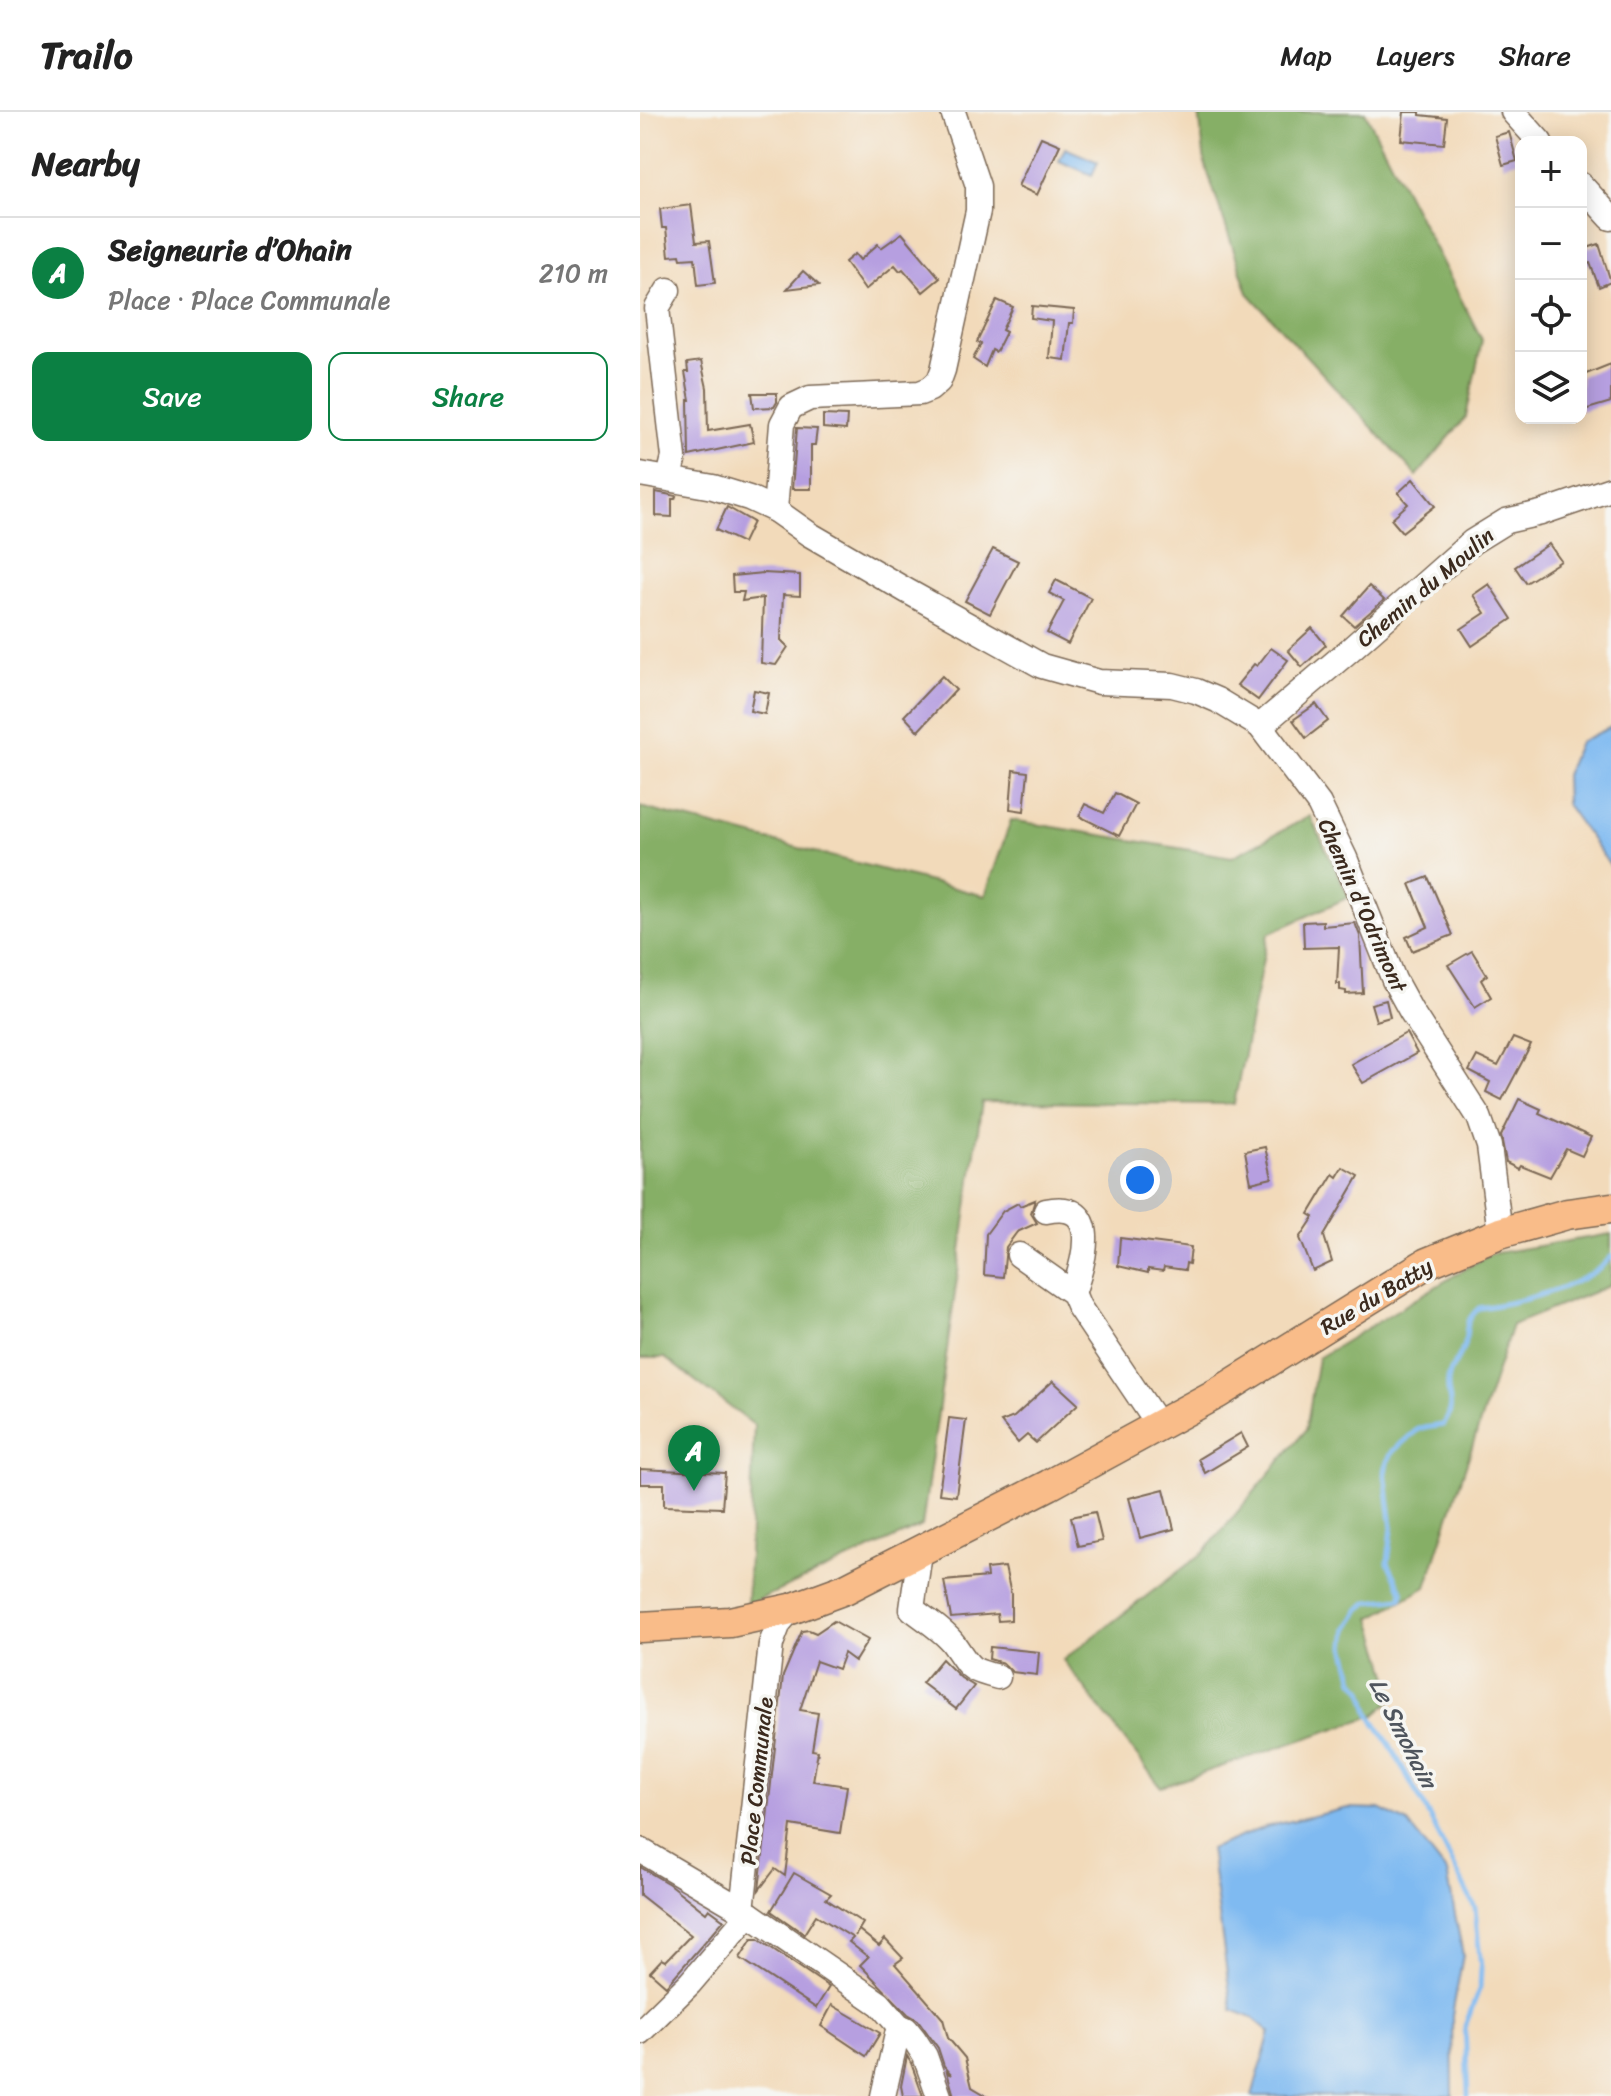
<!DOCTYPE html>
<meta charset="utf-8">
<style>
:root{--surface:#fff;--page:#f6f6f6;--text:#222;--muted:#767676;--line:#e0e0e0;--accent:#0b8043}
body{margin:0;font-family:Sriracha,sans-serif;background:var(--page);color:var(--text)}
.controls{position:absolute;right:24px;top:24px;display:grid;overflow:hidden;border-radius:16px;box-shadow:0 4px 20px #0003}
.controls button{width:72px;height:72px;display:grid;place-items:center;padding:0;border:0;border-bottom:2px solid var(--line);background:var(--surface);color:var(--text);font:40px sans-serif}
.you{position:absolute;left:500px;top:1068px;width:28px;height:28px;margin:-20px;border:6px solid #fff;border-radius:50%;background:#1a73e8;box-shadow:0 0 0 12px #1a73e833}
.badge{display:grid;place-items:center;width:52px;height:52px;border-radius:50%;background:var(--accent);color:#fff;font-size:26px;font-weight:700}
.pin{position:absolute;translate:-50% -66px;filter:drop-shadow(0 2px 4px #0008)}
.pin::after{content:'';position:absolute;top:42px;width:28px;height:24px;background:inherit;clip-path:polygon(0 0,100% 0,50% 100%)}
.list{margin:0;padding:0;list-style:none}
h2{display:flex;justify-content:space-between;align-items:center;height:104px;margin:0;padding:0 32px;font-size:34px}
h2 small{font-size:26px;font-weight:400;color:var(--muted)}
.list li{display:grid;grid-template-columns:52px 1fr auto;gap:24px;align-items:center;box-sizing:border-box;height:112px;padding:0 32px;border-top:2px solid var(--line)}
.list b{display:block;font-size:30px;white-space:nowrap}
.list p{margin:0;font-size:26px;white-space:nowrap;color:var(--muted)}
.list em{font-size:26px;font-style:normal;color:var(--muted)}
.actions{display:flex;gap:16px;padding:24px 32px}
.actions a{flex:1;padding:18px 0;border:2px solid var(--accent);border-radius:16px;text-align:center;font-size:28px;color:var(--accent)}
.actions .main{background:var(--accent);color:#fff}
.icon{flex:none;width:44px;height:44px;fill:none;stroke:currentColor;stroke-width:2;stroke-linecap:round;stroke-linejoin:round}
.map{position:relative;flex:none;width:971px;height:1984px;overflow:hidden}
header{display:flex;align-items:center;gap:48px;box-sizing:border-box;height:112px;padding:0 40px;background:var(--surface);border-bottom:2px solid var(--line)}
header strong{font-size:38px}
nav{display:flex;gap:44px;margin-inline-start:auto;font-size:28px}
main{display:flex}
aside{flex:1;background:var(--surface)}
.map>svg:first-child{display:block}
.forest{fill:#86af66;stroke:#606c42;stroke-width:2}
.water{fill:#7fbaf1;stroke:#5d7288;stroke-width:2}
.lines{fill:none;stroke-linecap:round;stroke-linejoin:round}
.stream{stroke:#7fbaf1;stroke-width:5}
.building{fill:#b69fe0}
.minor-casing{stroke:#7b6855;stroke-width:27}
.major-casing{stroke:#7b6855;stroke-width:33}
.minor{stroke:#fff;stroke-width:24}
.major{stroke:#f9bc89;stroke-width:30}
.labels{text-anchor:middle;stroke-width:7;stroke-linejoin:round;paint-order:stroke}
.street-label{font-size:22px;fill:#3b2a1e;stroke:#f6f6f2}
.water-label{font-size:24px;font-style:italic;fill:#4f555d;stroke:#f6f6f2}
</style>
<header>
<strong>Trailo</strong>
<nav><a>Map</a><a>Layers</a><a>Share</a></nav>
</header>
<main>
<aside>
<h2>Nearby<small></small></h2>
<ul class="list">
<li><span class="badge">A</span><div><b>Seigneurie d’Ohain</b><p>Place · Place Communale</p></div><em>210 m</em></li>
</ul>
<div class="actions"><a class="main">Save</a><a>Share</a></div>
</aside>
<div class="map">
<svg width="971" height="1984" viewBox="0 0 971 1984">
<rect width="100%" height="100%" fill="#f6f6f2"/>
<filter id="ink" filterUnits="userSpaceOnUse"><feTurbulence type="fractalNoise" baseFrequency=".0125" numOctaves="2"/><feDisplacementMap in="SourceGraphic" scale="16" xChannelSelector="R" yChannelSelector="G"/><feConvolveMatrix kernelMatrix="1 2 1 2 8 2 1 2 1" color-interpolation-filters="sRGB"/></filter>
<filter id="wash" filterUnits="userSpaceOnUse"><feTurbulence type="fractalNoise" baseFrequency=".006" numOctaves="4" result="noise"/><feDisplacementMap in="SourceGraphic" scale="32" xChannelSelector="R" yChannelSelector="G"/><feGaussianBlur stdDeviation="1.8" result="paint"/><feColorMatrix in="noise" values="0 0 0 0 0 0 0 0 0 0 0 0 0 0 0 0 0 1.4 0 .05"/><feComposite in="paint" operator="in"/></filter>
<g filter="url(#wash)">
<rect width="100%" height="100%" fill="#f2daba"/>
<!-- forest -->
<g class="forest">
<path d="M559,0H725L842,228L826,305L777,364L608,181L565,52Z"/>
<path d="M0,695L345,784L371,708L592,745L670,704L709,785L628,822L594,992L342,990L282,1414L107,1493L114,1313L25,1246H0Z"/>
<path d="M971,1122V1173L872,1213L786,1475L731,1506L755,1585L735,1603L521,1675L423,1548L564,1440L666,1318L678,1246L850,1142Z"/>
</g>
<!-- water -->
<g class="water">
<path d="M425,36L458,50L452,63L419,49Z"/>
<path d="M971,615V755L926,692L925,663L939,630Z"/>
<path d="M708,1696L740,1697L768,1711L807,1761L823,1843L812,1904L813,1984H612L630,1920L613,1906L592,1898L570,1737L625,1715Z"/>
</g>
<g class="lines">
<!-- stream -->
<path class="stream" d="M828,1984L825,1914L840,1875L841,1856L835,1796L783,1692L750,1633L730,1603L723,1578L714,1568L705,1534L707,1517L720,1497L729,1490L761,1486L763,1481L748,1451L752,1416L745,1361L747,1350L753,1339L778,1317L803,1313C819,1292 803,1283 809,1264C811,1254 820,1246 823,1236C830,1219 821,1213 839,1196C877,1191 946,1175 971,1145"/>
</g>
<g id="blocks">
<!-- building -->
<g class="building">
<path d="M764,0H780V3L807,6L804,32L761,28Z"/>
<path d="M869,20L877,49L863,53L855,24Z"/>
<path d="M401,25L420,33L397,83L378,74Z"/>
<path d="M51,93L56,130L69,129L75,171L58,173L55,146L41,147L40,143L29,144L26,116H22L20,97Z"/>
<path d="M262,121L300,166L283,180L263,157L260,159L255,153L225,178L205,150L215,142L220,148L238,132L241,136Z"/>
<path d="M959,132L971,170L959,175L950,151L941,154V138Z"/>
<path d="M163,159L179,173L147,177Z"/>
<path d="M357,188L373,195L362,218L366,220L356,240L352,238L345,255L333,247L341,232L337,230Z"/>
<path d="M392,194L434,198L433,211H429L425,248L409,246L412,209L391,206Z"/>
<path d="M61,249L67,276L68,319L110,312L114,330L49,344L48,288H50L45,260H48L47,251Z"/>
<path d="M971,252V290L941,299V264Z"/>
<path d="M112,281H137V290L134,295L114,296Z"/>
<path d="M183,303L207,304L206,318L183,316Z"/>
<path d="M157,316L177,317L175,333H171V377H152Z"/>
<path d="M773,367L795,394L762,420L751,407L768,392L758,381Z"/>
<path d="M16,380L36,384L35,387H32V405L16,404Z"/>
<path d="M87,395L113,410L103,431L76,418Z"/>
<path d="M909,432L921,449L886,471L875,455Z"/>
<path d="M353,437L378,449L350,502L325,489Z"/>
<path d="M123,461L160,463V484L143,483L141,528L148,535L136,553L121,551L123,486L102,489L104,480H93L92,464Z"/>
<path d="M416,468L451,486L428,532L407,521L424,489L409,481Z"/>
<path d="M849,472L872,507L832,534L821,517L845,501L833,483Z"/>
<path d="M729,474L744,488L714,514L703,504Z"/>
<path d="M672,516L686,533L662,555L648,538Z"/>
<path d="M631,536L648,548L618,588L597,573L614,552L617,554Z"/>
<path d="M302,564L316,578L278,619L264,604Z"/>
<path d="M114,578L129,581L125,602L110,599Z"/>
<path d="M676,592L688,609L666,626L653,608Z"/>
<path d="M373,658L388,660L384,699L370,697Z"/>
<path d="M475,681L496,692L479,724L439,704L445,692L464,701Z"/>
<path d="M788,765L813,823L772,839L766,825L788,815L770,772Z"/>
<path d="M683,809V814L715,811L720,824L723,881L706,882V879L700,878V872H697L699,835L664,836L663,810Z"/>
<path d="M832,839L847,863L841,868L851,885L835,895L808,853Z"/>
<path d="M746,888L750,905L736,909L731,892Z"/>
<path d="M766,921L777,941L723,971L711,952Z"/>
<path d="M873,926L891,933L862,988L846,980L850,970L829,959L837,944L858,954Z"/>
<path d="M879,987L901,997L899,1001L951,1025L942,1044L926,1037L910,1065L880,1053L878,1056L866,1050L861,1024Z"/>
<path d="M625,1035L632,1066L611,1071L605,1039Z"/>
<path d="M703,1055L719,1064L684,1124L692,1150L673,1159L660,1126L674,1105L669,1102L693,1062L697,1065Z"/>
<path d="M395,1088L391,1101L397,1111L377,1120L366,1135L363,1165L344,1163L346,1122L363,1099L378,1091L380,1094Z"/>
<path d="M480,1126L551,1135L549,1152L546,1151L545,1158L524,1155L523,1159L508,1157V1161L478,1154Z"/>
<path d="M413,1269L438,1292L396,1331L387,1323L378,1331L361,1310L374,1305Z"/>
<path d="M309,1306L326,1308L316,1384L299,1382Z"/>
<path d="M601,1321L608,1335L565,1361L558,1347Z"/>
<path d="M0,1357L85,1361L82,1396L24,1394V1372H0Z"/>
<path d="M524,1377L534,1417L500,1426L489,1386Z"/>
<path d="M455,1400L462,1429L438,1434L431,1405Z"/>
<path d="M365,1455L371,1482V1508L358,1509L357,1502L311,1506L304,1469L347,1465L346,1457Z"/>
<path d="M194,1509L228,1528L215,1549L204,1541L198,1557L176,1549L160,1598L178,1601L172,1638L178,1639L173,1669L207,1674L200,1721L151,1713L145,1764L135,1757L119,1778L143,1564L162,1519L169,1518L176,1521Z"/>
<path d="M350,1535L399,1540L397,1563L372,1560L363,1551L349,1547Z"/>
<path d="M302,1547L321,1566L334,1574L316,1597L282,1571Z"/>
<path d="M0,1755L29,1772L66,1801L69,1797L84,1808L26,1874L10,1860L22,1847L26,1849L51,1823L0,1783Z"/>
<path d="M154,1761L191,1782L186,1787L223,1811L215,1824L219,1818L239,1834L245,1827L263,1846L255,1852L303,1907L308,1926L325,1946L332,1975L347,1984H314L307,1960L312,1963L304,1954L298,1936L278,1908L268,1902L220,1853L228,1845L209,1830L213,1826L176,1803L164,1822L131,1799Z"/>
<path d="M112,1827H118L189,1875L176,1896L100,1846Z"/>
<path d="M192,1893L240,1921L226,1944L181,1914Z"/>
<path d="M267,1944L271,1951L283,1984H263L261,1974Z"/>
</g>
</g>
</g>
<g filter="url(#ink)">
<use href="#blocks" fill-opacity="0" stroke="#7b6855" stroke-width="2"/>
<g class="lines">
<defs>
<g id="minor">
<path d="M873,0L900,30"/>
<path d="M941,73L971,106"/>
<path d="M28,178L17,196L34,345L29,366"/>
<path d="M0,362L73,375L109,386L135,398L169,422L267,479L402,554L459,570L532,573L556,579L577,588L620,614L679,692L705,746L754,868L771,899L839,1005L849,1034L860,1121"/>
<path d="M135,398L142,312L151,295L170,286L280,281L290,277L299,269L303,258L338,99V74L313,0"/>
<path d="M620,614L712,536L832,430L866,409L901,401L971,377"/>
<path d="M406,1099C463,1087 444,1150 433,1181"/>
<path d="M379,1143L433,1181L439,1195L519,1314"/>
<path d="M280,1440L272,1497C285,1507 303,1518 313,1531C331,1556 326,1557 358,1565"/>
<path d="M0,1738L109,1802L240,1892L259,1914L266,1917L274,1927L285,1944L299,1984"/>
<path d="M102,1798L131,1532L139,1511L151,1497"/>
<path d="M0,1920L50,1871L109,1802"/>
<path d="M243,1984L259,1914"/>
</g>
<path id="major" d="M0,1515L90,1510L151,1497L205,1477L409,1373L578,1281L787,1151L860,1121L927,1102L971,1096"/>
</defs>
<!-- minor casing -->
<use href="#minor" class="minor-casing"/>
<!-- major casing -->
<use href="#major" class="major-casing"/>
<!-- minor -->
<use href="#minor" class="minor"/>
<!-- major -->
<use href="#major" class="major"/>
</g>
</g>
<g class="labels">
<!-- street labels -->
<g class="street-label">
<text transform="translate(785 475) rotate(-40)" y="8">Chemin du Moulin</text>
<text transform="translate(723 793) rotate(66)" y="8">Chemin d'Odrimont</text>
<text transform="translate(736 1184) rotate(-31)" y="8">Rue du Batty</text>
<text transform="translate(116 1669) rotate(-84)" y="8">Place Communale</text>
</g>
<!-- water labels -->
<g class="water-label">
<text transform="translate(763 1621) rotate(63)" y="8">Le Smohain</text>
</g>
</g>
</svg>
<div class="controls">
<button>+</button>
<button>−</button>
<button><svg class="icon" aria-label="locate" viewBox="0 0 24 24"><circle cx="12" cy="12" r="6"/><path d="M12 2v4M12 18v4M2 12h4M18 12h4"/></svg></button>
<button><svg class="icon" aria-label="layers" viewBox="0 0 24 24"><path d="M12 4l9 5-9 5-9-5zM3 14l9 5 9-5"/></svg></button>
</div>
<div class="you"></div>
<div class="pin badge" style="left:54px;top:1379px">A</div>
</div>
</main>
